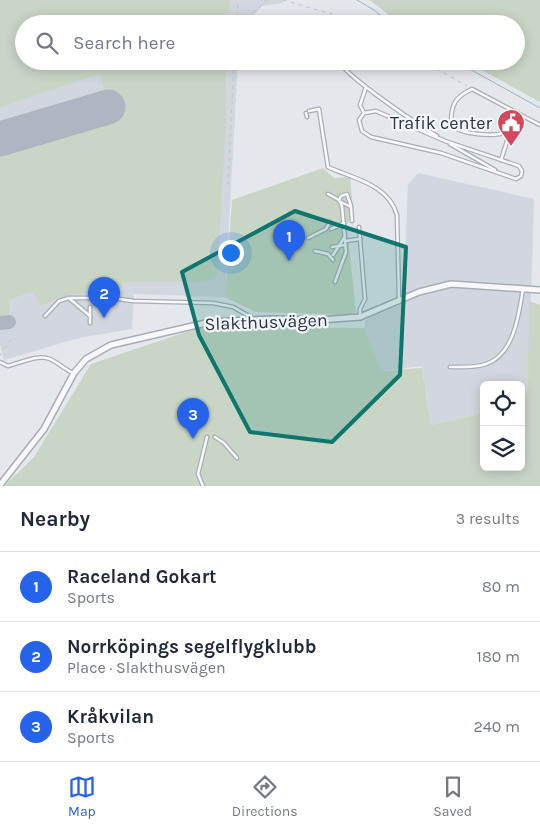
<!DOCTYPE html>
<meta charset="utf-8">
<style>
:root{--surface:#fff;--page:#f2f2f3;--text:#1f2937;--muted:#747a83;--line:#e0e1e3;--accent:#2563eb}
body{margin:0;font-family:Karla,sans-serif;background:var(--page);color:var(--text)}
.controls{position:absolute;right:15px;bottom:15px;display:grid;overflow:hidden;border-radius:8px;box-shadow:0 2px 12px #0003}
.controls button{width:45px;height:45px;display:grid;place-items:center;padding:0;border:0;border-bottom:1px solid var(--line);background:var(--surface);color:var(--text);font:25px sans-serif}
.you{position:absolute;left:230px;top:252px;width:18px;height:18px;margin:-12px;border:4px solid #fff;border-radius:50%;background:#1a73e8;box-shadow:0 0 0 8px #1a73e833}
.badge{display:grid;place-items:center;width:32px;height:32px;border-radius:50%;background:var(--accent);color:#fff;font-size:16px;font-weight:700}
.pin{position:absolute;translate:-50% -41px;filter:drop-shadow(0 1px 2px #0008)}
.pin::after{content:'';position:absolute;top:26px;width:18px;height:15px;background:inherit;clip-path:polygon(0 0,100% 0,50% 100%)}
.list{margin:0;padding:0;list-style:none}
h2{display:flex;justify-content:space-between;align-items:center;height:65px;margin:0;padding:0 20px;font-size:21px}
h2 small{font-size:16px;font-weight:400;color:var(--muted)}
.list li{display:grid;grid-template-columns:32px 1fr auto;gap:15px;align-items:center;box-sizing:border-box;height:70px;padding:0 20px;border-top:1px solid var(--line)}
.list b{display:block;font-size:19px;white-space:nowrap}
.list p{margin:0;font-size:16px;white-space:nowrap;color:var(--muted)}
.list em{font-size:16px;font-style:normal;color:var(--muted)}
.icon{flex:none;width:28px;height:28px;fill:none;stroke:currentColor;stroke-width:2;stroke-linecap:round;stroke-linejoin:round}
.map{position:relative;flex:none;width:540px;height:486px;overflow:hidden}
.search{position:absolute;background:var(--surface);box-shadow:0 2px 12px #0003;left:15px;right:15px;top:15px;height:55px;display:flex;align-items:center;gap:12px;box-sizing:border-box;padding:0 18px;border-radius:28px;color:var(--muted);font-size:19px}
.sheet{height:275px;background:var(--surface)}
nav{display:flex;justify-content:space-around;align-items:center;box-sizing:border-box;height:70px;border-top:1px solid var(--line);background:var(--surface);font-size:14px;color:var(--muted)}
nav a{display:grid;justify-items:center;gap:2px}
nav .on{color:var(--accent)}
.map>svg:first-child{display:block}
.built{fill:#d2d6de}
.green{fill:#c9d6c5}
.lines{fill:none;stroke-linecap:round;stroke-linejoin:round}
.stream{stroke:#9fb4cc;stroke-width:1}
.taxiway{stroke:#b0b6c1;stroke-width:14}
.runway{stroke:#b0b6c1;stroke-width:35}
.service-casing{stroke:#a9aeb7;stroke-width:5}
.minor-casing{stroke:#a9aeb7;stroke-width:8}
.path{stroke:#c2c5cb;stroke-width:1;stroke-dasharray:4 4;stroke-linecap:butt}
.service{stroke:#f7f8fa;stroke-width:2.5}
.minor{stroke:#f7f8fa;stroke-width:5}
.marked{fill:#0f766e;fill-opacity:0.2;stroke:#0f766e;stroke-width:4;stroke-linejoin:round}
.labels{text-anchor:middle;stroke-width:4.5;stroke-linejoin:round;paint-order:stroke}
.poi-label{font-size:18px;fill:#2b3445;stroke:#f4f6f9;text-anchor:end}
.street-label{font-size:18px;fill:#2b3445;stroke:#f4f6f9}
</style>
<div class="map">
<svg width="540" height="486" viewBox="0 0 540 486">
<rect width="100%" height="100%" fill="#e4e7ec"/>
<!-- built -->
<g class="built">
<path d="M0,0H284L283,3L262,6L246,24H24V61H238L225,297L134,294L132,329L79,338L4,360L0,345Z"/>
<path d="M418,173L534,199L528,394L521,397V385H484V413L431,425L422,366L382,371L364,328L366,319L403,304L408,185Z"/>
</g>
<!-- green -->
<g class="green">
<path d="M0,0H230L228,24H24V61H226V123L217,274L210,281L124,282L116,294C89,293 64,291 41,307L33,291L9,300L10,313L0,316V153L112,120L100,74L0,107Z"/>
<path d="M370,0H540V102L465,61H516V24H400Z"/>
<path d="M323,168L334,178L350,177L353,210L347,226L356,313L348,315L256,312L225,297L232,200Z"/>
<path d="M529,301L540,305V486H4L34,457L91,364L204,326L364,328L382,371L422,368L431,425L484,413V467H521V397L528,394Z"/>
</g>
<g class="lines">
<!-- stream -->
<g class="stream">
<path d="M357,0L374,10L391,24"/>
<path d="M455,61L540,108"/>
</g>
<!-- taxiway -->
<path class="taxiway" d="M0,323L9,322"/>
<!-- runway -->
<path class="runway" d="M0,139L108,107"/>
<defs>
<g id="service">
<path d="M328,61L333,66L340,67"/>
<path d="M339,61C345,76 420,126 437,136"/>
<path d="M309,111L319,109L328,167C354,179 388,184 397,215L399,299"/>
<path d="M376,111L445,141L519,166L522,171L521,176L516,179L441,153L371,137L362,131L359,120L364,113Z"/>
<path d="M306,113L307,117"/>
<path d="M364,113L360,105L366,87"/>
<path d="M525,117C518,120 514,130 507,132C495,137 459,135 451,124C451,104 455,97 472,89L540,125"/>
<path d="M450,144L495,170"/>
<path d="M501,160L508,138V132"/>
<path d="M328,194L339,200L342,206L346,252L335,282"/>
<path d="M339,200L341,196L347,194L351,206"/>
<path d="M341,202L351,207L352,221"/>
<path d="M359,227L365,299L360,309V315"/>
<path d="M331,229L344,223"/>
<path d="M308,238L326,229L330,222"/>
<path d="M345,241L360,239"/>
<path d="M332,247L345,245"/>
<path d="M315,251L328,254L333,260"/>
<path d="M333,255L344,238"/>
<path d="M70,299L90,316"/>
<path d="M45,316L59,301L69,298H113L133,301L213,303L233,307L254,319"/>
<path d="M90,323V307"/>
<path d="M0,362L8,366C20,363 38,354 50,359C59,363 65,370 74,373"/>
<path d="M450,367C462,367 475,368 486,364C514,355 519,314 523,289"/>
<path d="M215,437L224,443L237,458"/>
<path d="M203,486L198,474L207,437"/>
</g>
<path id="minor" d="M0,485L44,429L74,373L86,359L111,345L210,322L270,319L320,320L360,317L419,292L451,284L540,290"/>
</defs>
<!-- service casing -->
<use href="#service" class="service-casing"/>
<!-- minor casing -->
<use href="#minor" class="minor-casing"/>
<!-- path -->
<g class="path">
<path d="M265,0H271"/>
<path d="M283,0L332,14L353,24"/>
<path d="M236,24L238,0"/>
<path d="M241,24L266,1"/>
<path d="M423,61L467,86"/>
<path d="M228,185L234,61"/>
<path d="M0,356L14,335"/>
</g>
<!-- service -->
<use href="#service" class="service"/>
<!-- minor -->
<use href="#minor" class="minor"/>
</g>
<!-- marked area -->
<path class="marked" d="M295,211L406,247L400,375L332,442L250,432L199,335L182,272Z"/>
<!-- icons -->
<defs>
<symbol id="civic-pin" viewBox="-11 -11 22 30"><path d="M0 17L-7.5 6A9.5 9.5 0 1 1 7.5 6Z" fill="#d1495b" stroke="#f4f6f9"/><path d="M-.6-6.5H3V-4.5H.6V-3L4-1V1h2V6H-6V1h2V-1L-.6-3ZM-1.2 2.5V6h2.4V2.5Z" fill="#fff"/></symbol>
</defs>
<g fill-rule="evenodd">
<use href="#civic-pin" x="495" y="107" width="32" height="43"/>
</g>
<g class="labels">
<!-- poi labels -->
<g class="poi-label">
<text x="492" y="129">Trafik center</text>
</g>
<!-- street labels -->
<g class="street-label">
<text transform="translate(266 322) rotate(-2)" y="6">Slakthusvägen</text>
</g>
</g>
</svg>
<div class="controls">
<button><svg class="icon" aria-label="locate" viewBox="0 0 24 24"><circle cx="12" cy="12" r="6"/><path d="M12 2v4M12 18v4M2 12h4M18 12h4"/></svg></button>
<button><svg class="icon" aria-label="layers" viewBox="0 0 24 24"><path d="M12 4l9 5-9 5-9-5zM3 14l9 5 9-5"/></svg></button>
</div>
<div class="you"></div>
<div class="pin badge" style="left:289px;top:261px">1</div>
<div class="pin badge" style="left:104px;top:318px">2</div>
<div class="pin badge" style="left:193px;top:439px">3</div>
<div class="search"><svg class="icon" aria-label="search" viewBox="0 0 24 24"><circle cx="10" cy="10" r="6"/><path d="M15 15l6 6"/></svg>Search here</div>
</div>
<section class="sheet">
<h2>Nearby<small>3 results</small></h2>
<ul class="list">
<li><span class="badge">1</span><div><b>Raceland Gokart</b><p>Sports</p></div><em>80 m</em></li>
<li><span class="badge">2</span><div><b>Norrköpings segelflygklubb</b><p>Place · Slakthusvägen</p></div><em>180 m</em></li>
<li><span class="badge">3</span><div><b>Kråkvilan</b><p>Sports</p></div><em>240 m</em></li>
</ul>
</section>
<nav>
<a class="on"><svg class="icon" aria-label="map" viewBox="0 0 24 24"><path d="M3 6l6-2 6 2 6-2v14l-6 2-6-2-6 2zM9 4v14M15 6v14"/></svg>Map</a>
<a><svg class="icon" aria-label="directions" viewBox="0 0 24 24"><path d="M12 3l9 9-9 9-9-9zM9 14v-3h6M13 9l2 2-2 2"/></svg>Directions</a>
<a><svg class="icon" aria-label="saved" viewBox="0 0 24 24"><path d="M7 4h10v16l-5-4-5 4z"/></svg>Saved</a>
</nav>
